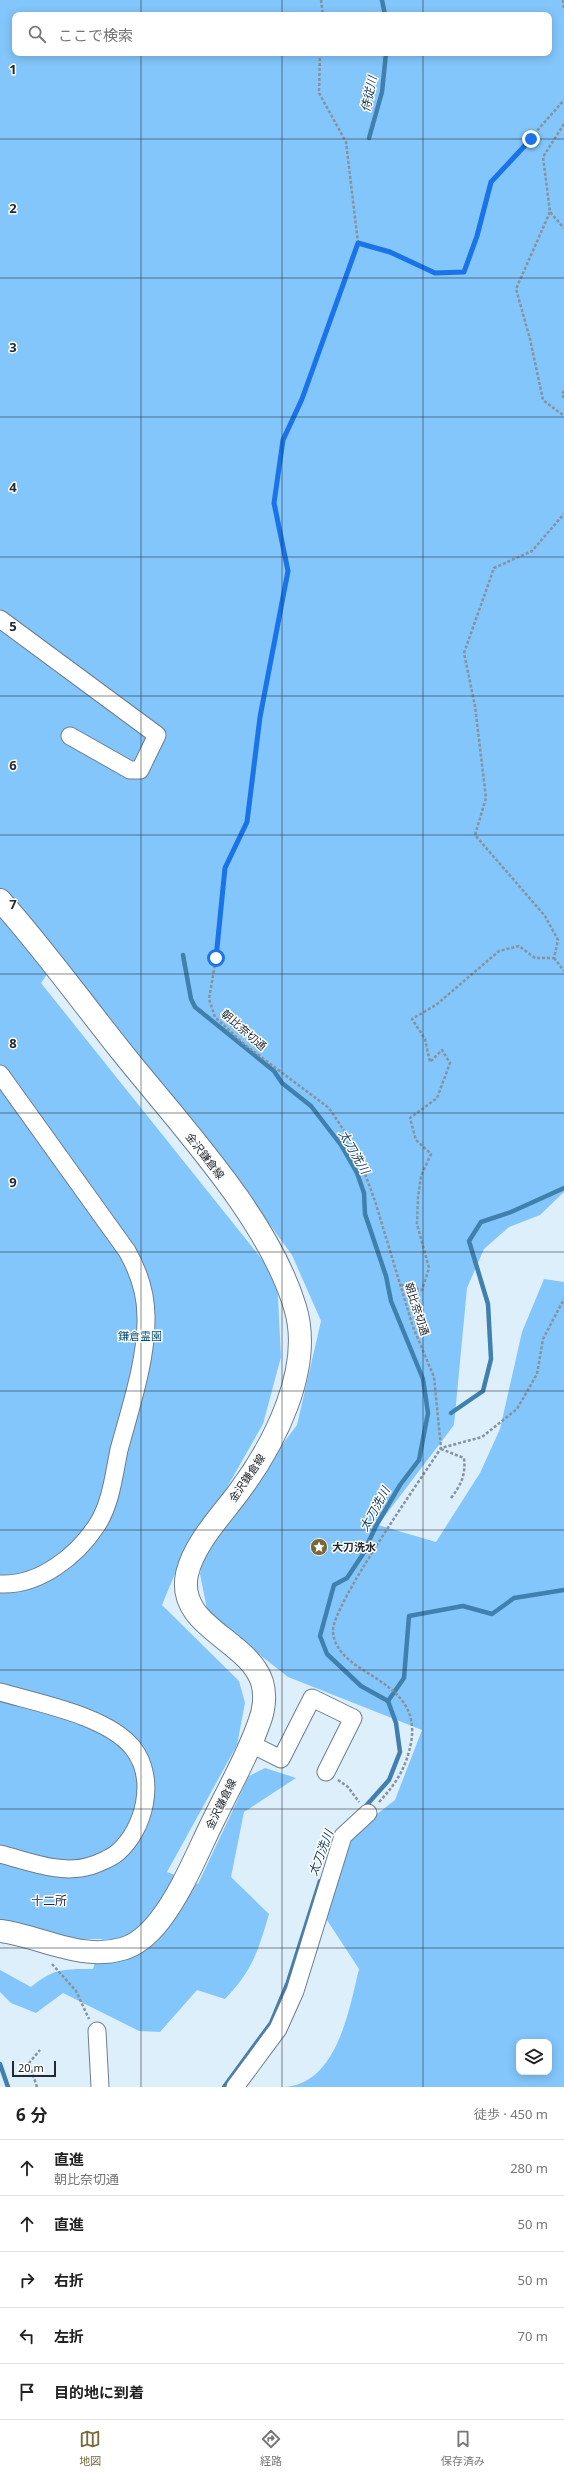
<!DOCTYPE html>
<html lang="ja">
<meta charset="utf-8">
<style>
:root{--surface:#fff;--page:#f6f6f6;--text:#222;--muted:#767676;--line:#e0e0e0;--accent:#776835}
body{margin:0;font-family:"Noto Sans","Noto Sans JP",sans-serif;background:var(--page);color:var(--text)}
.controls{position:absolute;right:12px;bottom:12px;display:grid;overflow:hidden;border-radius:8px;box-shadow:0 2px 10px #0003}
.controls button{width:36px;height:36px;display:grid;place-items:center;padding:0;border:0;border-bottom:1px solid var(--line);background:var(--surface);color:var(--text);font:20px sans-serif}
.scale{position:absolute;left:12px;bottom:10px;width:44px;box-sizing:border-box;padding-left:4px;border:2px solid #232a31;border-top:0;font-size:11px;line-height:14px;white-space:nowrap;color:#232a31;-webkit-text-stroke:3px #fff;paint-order:stroke}
.stop{position:absolute;width:12px;height:12px;margin:-9px;border:3px solid #1a73e8;border-radius:50%;background:#fff}
.stop.end{background:#1a73e8;border-color:#fff;box-shadow:0 1px 4px #0008}
.list{margin:0;padding:0;list-style:none}
h2{display:flex;justify-content:space-between;align-items:center;height:52px;margin:0;padding:0 16px;font-size:17px}
h2 small{font-size:13px;font-weight:400;color:var(--muted)}
.list li{display:grid;grid-template-columns:26px 1fr auto;gap:12px;align-items:center;box-sizing:border-box;height:56px;padding:0 16px;border-top:1px solid var(--line)}
.list b{display:block;font-size:15px;white-space:nowrap}
.list p{margin:0;font-size:13px;white-space:nowrap;color:var(--muted)}
.list em{font-size:13px;font-style:normal;color:var(--muted)}
.icon{flex:none;width:22px;height:22px;fill:none;stroke:currentColor;stroke-width:2;stroke-linecap:round;stroke-linejoin:round}
.map{position:relative;flex:none;width:564px;height:2087px;overflow:hidden}
.search{position:absolute;background:var(--surface);box-shadow:0 2px 10px #0003;left:12px;right:12px;top:12px;height:44px;display:flex;align-items:center;gap:10px;box-sizing:border-box;padding:0 14px;border-radius:8px;color:var(--muted);font-size:15px}
.sheet{height:332px;background:var(--surface)}
nav{display:flex;justify-content:space-around;align-items:center;box-sizing:border-box;height:56px;border-top:1px solid var(--line);background:var(--surface);font-size:11px;color:var(--muted)}
nav a{display:grid;justify-items:center;gap:2px}
nav .on{color:var(--accent)}
.map>svg:first-child{display:block}
.green{fill:#83c6fb;fill-rule:evenodd}
.lines{fill:none;stroke-linecap:round;stroke-linejoin:round}
.stream{stroke:#4080ae;stroke-width:4.5}
.minor-casing{stroke:#6c7e8d;stroke-width:19}
.major-casing{stroke:#6c7e8d;stroke-width:24}
.path{stroke:#86929c;stroke-width:2.5;stroke-dasharray:3 2;stroke-linecap:butt}
.minor{stroke:#fff;stroke-width:17}
.major{stroke:#fff;stroke-width:22}
.route{stroke:#1a73e8;stroke-width:5}
.grid{fill:none;stroke:#232a31;stroke-width:1;stroke-opacity:0.55}
.labels{text-anchor:middle;stroke-width:3;stroke-linejoin:round;paint-order:stroke}
.street-label{font-size:11px;fill:#232a31;stroke:#fff}
.park-label{font-size:11px;fill:#0a4f79;stroke:#fff}
.poi-label{font-size:11px;font-weight:bold;fill:#232a31;stroke:#fff;text-anchor:start}
.water-label{font-size:12px;font-style:italic;fill:#1d415c;stroke:#fff}
.neighbourhood-label{font-size:12px;fill:#232a31;stroke:#fff}
.grid-label{font-size:13px;text-anchor:middle;font-weight:bold;fill:#232a31;stroke:#fff;stroke-width:3;stroke-linejoin:round;paint-order:stroke}
</style>
<div class="map">
<svg width="564" height="2087" viewBox="0 0 564 2087">
<rect width="100%" height="100%" fill="#deeffc"/>
<!-- green -->
<path class="green" d="M0,0H564V1192L540,1215L509,1227L484,1249L467,1288L454,1425L378,1525L436,1542L480,1473L500,1429L522,1332L544,1279L564,1282V2087H283C337,2085 349,2010 359,1969L323,1914L354,1832L395,1800L422,1730L288,1677L208,1614L200,1574L205,1547L297,1425L321,1321L292,1255L219,1156L59,957L41,983L277,1278L281,1357L263,1424L225,1491L181,1559L162,1605L239,1681L245,1703L237,1745L167,1872L198,1884L249,1776L265,1768L296,1778L244,1812L231,1877L269,1914C258,1951 253,1970 225,1999L197,1990L160,2032L139,2031L63,1993L36,2013L11,2003L0,1992V1970L31,1987C54,1968 64,1969 93,1969L102,1939H61L0,1923ZM15,15H549V53H15ZM519,2042H549V2072H519Z"/>
<g class="lines">
<!-- stream -->
<g class="stream">
<path d="M382,0L385,15"/>
<path d="M369,138L382,92L386,53"/>
<path d="M183,955L191,999L195,1007L274,1071L282,1083L311,1106L341,1145L357,1173L364,1193L365,1214L386,1276L391,1301L423,1379L428,1413L419,1460L400,1485L376,1526L363,1554L347,1578L334,1585L320,1636L327,1654L361,1686L388,1701L396,1723L400,1752L389,1780L364,1808"/>
<path d="M451,1413L483,1391L491,1359L488,1304L469,1241L481,1222L511,1212L564,1188"/>
<path d="M388,1701L404,1678L409,1616L463,1606L492,1614L514,1598L564,1590"/>
<path d="M0,2064L8,2087"/>
<path d="M224,2087L271,2023L288,1982L320,1881"/>
</g>
<defs>
<g id="minor">
<path d="M0,619L157,735L140,770H130L70,736"/>
<path d="M0,1074L127,1251C139,1272 146,1293 146,1317C147,1359 130,1409 119,1450C114,1474 111,1504 97,1525C77,1556 39,1586 0,1584"/>
<path d="M0,1692C38,1703 108,1716 133,1748C157,1779 145,1829 117,1853C111,1858 97,1864 90,1866C61,1875 28,1861 0,1854"/>
<path d="M249,1743L281,1759L312,1698L353,1718L326,1772"/>
<path d="M97,2031L100,2087"/>
<path d="M235,2087L278,2029L295,1991L343,1836L368,1813"/>
</g>
<path id="major" d="M0,900C43,948 81,1001 121,1051C180,1125 268,1217 295,1307C314,1368 274,1445 238,1493C220,1517 194,1544 187,1574C176,1627 248,1639 262,1682C266,1695 264,1711 259,1723C248,1755 230,1786 215,1817C198,1851 183,1890 160,1920C150,1933 137,1945 122,1949C80,1961 40,1936 0,1931"/>
</defs>
<!-- minor casing -->
<use href="#minor" class="minor-casing"/>
<!-- major casing -->
<use href="#major" class="major-casing"/>
<!-- path -->
<g class="path">
<path d="M321,0L323,15"/>
<path d="M563,0L564,10"/>
<path d="M320,53L319,93L346,142L358,243L302,399L283,440L274,503L288,571L260,717L247,822L225,868L216,958L209,999L215,1017L245,1045L329,1108L355,1147L375,1201L413,1327L434,1377L441,1448"/>
<path d="M564,124L543,157L550,212L564,228"/>
<path d="M550,212L516,289L530,339L543,400L564,416"/>
<path d="M358,243L390,253L435,273L464,272L477,236L491,183L564,100"/>
<path d="M564,391L562,394L564,398"/>
<path d="M554,958L564,971"/>
<path d="M401,1285L422,1290L429,1268L417,1224L418,1197L421,1176L431,1154L416,1140L410,1118L437,1098L450,1063L442,1050L430,1062L425,1039L412,1019L436,1005L499,951L519,946L535,958H554L558,940L545,916L475,835L486,798L475,706L464,653L494,568L532,551L564,514"/>
<path d="M441,1449L464,1458C466,1475 461,1485 451,1498"/>
<path d="M338,1780L348,1787L359,1802"/>
<path d="M379,1802C396,1784 406,1768 411,1743C423,1676 337,1678 333,1632C330,1608 423,1476 441,1448L482,1437L517,1409L537,1374L543,1339L564,1299"/>
<path d="M52,1964L76,1991L89,2019"/>
<path d="M37,2087L29,2063L40,2050"/>
</g>
<!-- minor -->
<use href="#minor" class="minor"/>
<!-- major -->
<use href="#major" class="major"/>
</g>
<g class="lines">
<!-- route -->
<path class="route" d="M216,958L225,868L247,822L260,717L288,571L274,503L283,440L302,399L358,243L390,252L435,273L464,272L477,236L491,182L531,139"/>
</g>
<!-- grid -->
<path class="grid" d="M141,0V15M282,0V15M423,0V15M141,53V2087M282,53V2087M423,53V2087M0,139H564M0,278H564M0,417H564M0,557H564M0,696H564M0,835H564M0,974H564M0,1113H564M0,1252H564M0,1391H564M0,1530H564M0,1670H564M0,1809H564M0,1948H564"/>
<!-- icons -->
<defs>
<symbol id="sight-disc" viewBox="-11 -11 22 22"><circle r="9.5" fill="#776835" stroke="#fff"/><path d="M0-6L1.8-2.2L6-1.7L2.9 1.2L3.7 5.4L0 3.3L-3.7 5.4L-2.9 1.2L-6-1.7L-1.8-2.2Z" fill="#fff"/></symbol>
</defs>
<g fill-rule="evenodd">
<use href="#sight-disc" x="309" y="1537" width="20" height="20"/>
</g>
<g class="labels">
<!-- street labels -->
<g class="street-label">
<text transform="translate(244 1030) rotate(41)" y="4">朝比奈切通</text>
<text transform="translate(205 1156) rotate(52)" y="4">金沢鎌倉線</text>
<text transform="translate(417 1309) rotate(72)" y="4">朝比奈切通</text>
<text transform="translate(247 1478) rotate(-56)" y="4">金沢鎌倉線</text>
<text transform="translate(221 1804) rotate(-64)" y="4">金沢鎌倉線</text>
</g>
<!-- park labels -->
<g class="park-label">
<text x="140" y="1340">鎌倉霊園</text>
</g>
<!-- poi labels -->
<g class="poi-label">
<text x="332" y="1551">大刀洗水</text>
</g>
<!-- water labels -->
<g class="water-label">
<text transform="translate(369 94) rotate(-78)" y="4">侍従川</text>
<text transform="translate(354 1152) rotate(60)" y="4">太刀洗川</text>
<text transform="translate(375 1509) rotate(-61)" y="4">太刀洗川</text>
<text transform="translate(321 1853) rotate(-69)" y="4">太刀洗川</text>
</g>
<!-- neighbourhood labels -->
<g class="neighbourhood-label">
<text x="49" y="1905">十二所</text>
</g>
</g>
<g class="grid-label">
<text x="13" y="74">1</text>
<text x="13" y="213">2</text>
<text x="13" y="352">3</text>
<text x="13" y="492">4</text>
<text x="13" y="631">5</text>
<text x="13" y="770">6</text>
<text x="13" y="909">7</text>
<text x="13" y="1048">8</text>
<text x="13" y="1187">9</text>
</g>
</svg>
<div class="controls">
<button><svg class="icon" aria-label="layers" viewBox="0 0 24 24"><path d="M12 4l9 5-9 5-9-5zM3 14l9 5 9-5"/></svg></button>
</div>
<div class="scale">20 m</div>
<div class="stop" style="left:216px;top:958px"></div>
<div class="stop end" style="left:531px;top:139px"></div>
<div class="search"><svg class="icon" aria-label="search" viewBox="0 0 24 24"><circle cx="10" cy="10" r="6"/><path d="M15 15l6 6"/></svg>ここで検索</div>
</div>
<section class="sheet">
<h2>6 分<small>徒歩 · 450 m</small></h2>
<ul class="list">
<li><svg class="icon" aria-label="ahead" viewBox="0 0 24 24"><path d="M12 20V5M6 11l6-6 6 6"/></svg><div><b>直進</b><p>朝比奈切通</p></div><em>280 m</em></li>
<li><svg class="icon" aria-label="ahead" viewBox="0 0 24 24"><path d="M12 20V5M6 11l6-6 6 6"/></svg><div><b>直進</b></div><em>50 m</em></li>
<li><svg class="icon" aria-label="right" viewBox="0 0 24 24"><path d="M7 20v-9h11M14 6l5 5-5 5"/></svg><div><b>右折</b></div><em>50 m</em></li>
<li><svg class="icon" aria-label="left" viewBox="0 0 24 24"><path d="M17 20v-9H6M10 6l-5 5 5 5"/></svg><div><b>左折</b></div><em>70 m</em></li>
<li><svg class="icon" aria-label="arrive" viewBox="0 0 24 24"><path d="M6 21V4h12l-3 4 3 4H6"/></svg><div><b>目的地に到着</b></div></li>
</ul>
</section>
<nav>
<a class="on"><svg class="icon" aria-label="map" viewBox="0 0 24 24"><path d="M3 6l6-2 6 2 6-2v14l-6 2-6-2-6 2zM9 4v14M15 6v14"/></svg>地図</a>
<a><svg class="icon" aria-label="directions" viewBox="0 0 24 24"><path d="M12 3l9 9-9 9-9-9zM9 14v-3h6M13 9l2 2-2 2"/></svg>経路</a>
<a><svg class="icon" aria-label="saved" viewBox="0 0 24 24"><path d="M7 4h10v16l-5-4-5 4z"/></svg>保存済み</a>
</nav>
